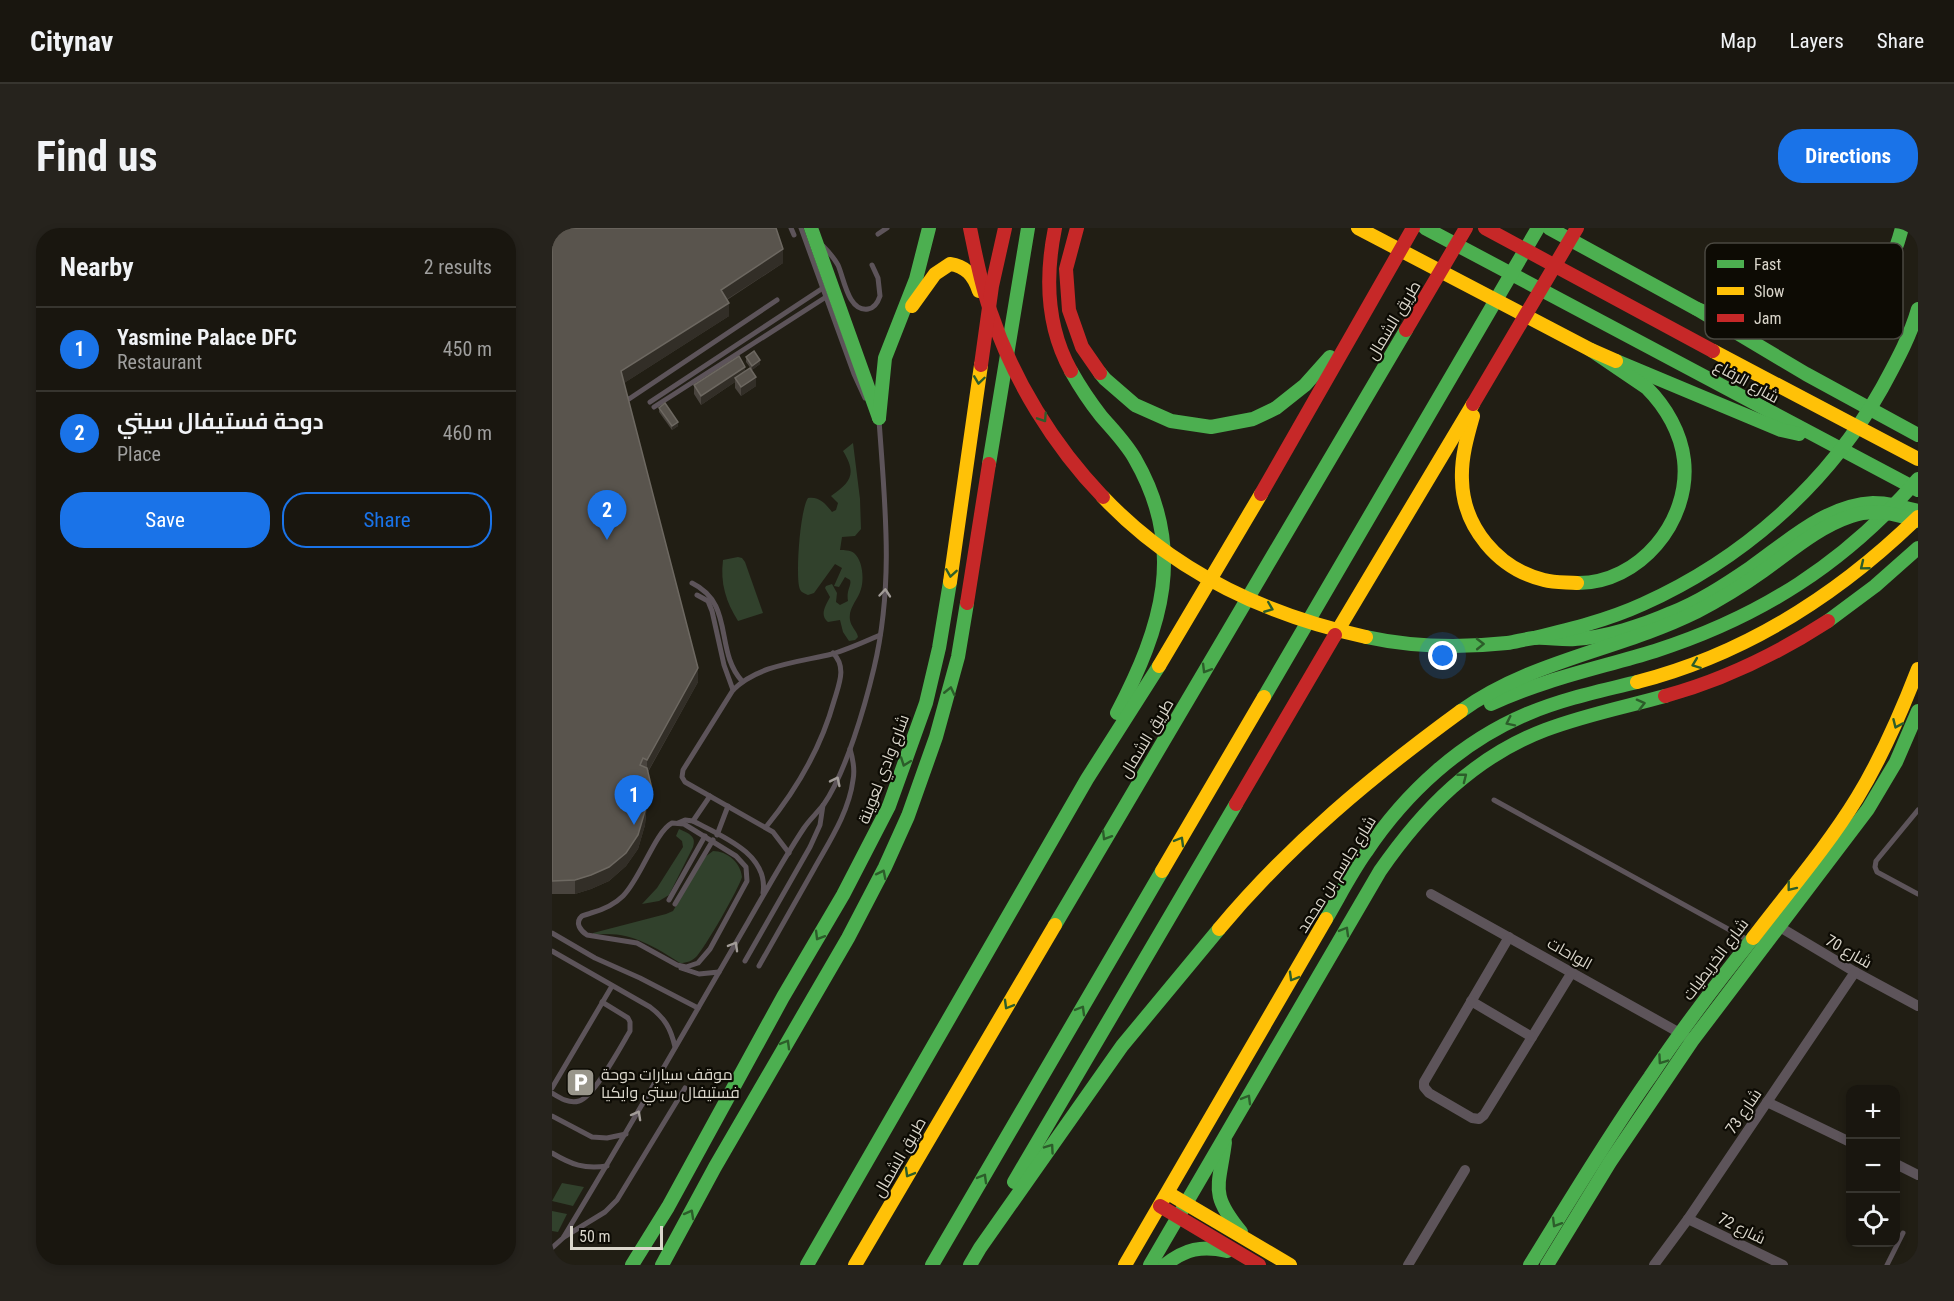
<!DOCTYPE html>
<meta charset="utf-8">
<style>
:root{--surface:#19160f;--page:#26231d;--text:#f1f3f6;--muted:#9f9f9e;--line:#37352f;--accent:#1a73e8}
body{margin:0;font-family:"Roboto Condensed",Cairo,sans-serif;background:var(--page);color:var(--text)}
.controls{position:absolute;right:18px;bottom:18px;display:grid;overflow:hidden;border-radius:12px;box-shadow:0 3px 9px #0003}
.controls button{width:54px;height:54px;display:grid;place-items:center;padding:0;border:0;border-bottom:2px solid var(--line);background:var(--surface);color:var(--text);font:30px sans-serif}
.scale{position:absolute;left:18px;bottom:15px;width:93px;box-sizing:border-box;padding-left:6px;border:3px solid #dad6cb;border-top:0;font-size:16px;line-height:21px;white-space:nowrap;color:#dad6cb;-webkit-text-stroke:4px #0d0b04;paint-order:stroke}
.you{position:absolute;left:891px;top:428px;width:21px;height:21px;margin:-15px;border:4px solid #fff;border-radius:50%;background:#1a73e8;box-shadow:0 0 0 9px #1a73e833}
.badge{display:grid;place-items:center;width:39px;height:39px;border-radius:50%;background:var(--accent);color:#fff;font-size:20px;font-weight:700}
.pin{position:absolute;translate:-50% -50px;filter:drop-shadow(0 2px 3px #0008)}
.pin::after{content:'';position:absolute;top:32px;width:21px;height:18px;background:inherit;clip-path:polygon(0 0,100% 0,50% 100%)}
.list{margin:0;padding:0;list-style:none}
h2{display:flex;justify-content:space-between;align-items:center;height:78px;margin:0;padding:0 24px;font-size:26px}
h2 small{font-size:20px;font-weight:400;color:var(--muted)}
.list li{display:grid;grid-template-columns:39px 1fr auto;gap:18px;align-items:center;box-sizing:border-box;height:84px;padding:0 24px;border-top:2px solid var(--line)}
.list b{display:block;font-size:22px;white-space:nowrap}
.list p{margin:0;font-size:20px;white-space:nowrap;color:var(--muted)}
.list em{font-size:20px;font-style:normal;color:var(--muted)}
.actions{display:flex;gap:12px;padding:18px 24px}
.actions a{flex:1;padding:14px 0;border:2px solid var(--accent);border-radius:24px;text-align:center;font-size:21px;color:var(--accent)}
.actions .main{background:var(--accent);color:#fff}
.icon{flex:none;width:33px;height:33px;fill:none;stroke:currentColor;stroke-width:2;stroke-linecap:round;stroke-linejoin:round}
.map{position:relative;flex:none;width:1366px;height:1037px;overflow:hidden;border-radius:24px}
header{display:flex;align-items:center;gap:36px;box-sizing:border-box;height:84px;padding:0 30px;background:var(--surface);border-bottom:2px solid var(--line)}
header strong{font-size:28px}
nav{display:flex;gap:33px;margin-inline-start:auto;font-size:21px}
.intro{display:flex;align-items:center;justify-content:space-between;box-sizing:border-box;height:144px;padding:0 36px}
h1{margin:0;font-size:42px}
.button{padding:15px 27px;border-radius:24px;background:var(--accent);color:#fff;font-size:21px;font-weight:700}
main{display:flex;gap:36px;padding:0 36px}
aside{flex:1;background:var(--surface);border-radius:24px;box-shadow:0 3px 9px #0003}
.map>svg:first-child{display:block}
.green{fill:#31412c}
.lines{fill:none;stroke-linecap:round;stroke-linejoin:round}
.lane{stroke:#5d545a;stroke-width:5}
.street{stroke:#5d545a;stroke-width:10}
.fast{stroke:#4caf50;stroke-width:14}
.slow{stroke:#ffc107;stroke-width:14}
.jam{stroke:#c62828;stroke-width:14}
.wall{fill:#49443e}
.shaded-wall{fill:#322e27}
.building{fill:#59544d;stroke:#6d6861;stroke-width:1.5}
.oneway{stroke:#2c5d2a}
.oneway2{stroke:#a29c98}
.labels{text-anchor:middle;stroke-width:4.5;stroke-linejoin:round;paint-order:stroke}
.street-label{font-size:16px;fill:#dad6cb;stroke:#0d0b04}
.poi-label{font-size:16px;fill:#dad6cb;stroke:#0d0b04;text-anchor:start}
.key{fill:#0d0b04;stroke:#4a4840;stroke-width:1.5}
.key-label{font-size:16px;fill:#dad6cb}
</style>
<header>
<strong>Citynav</strong>
<nav><a>Map</a><a>Layers</a><a>Share</a></nav>
</header>
<div class="intro"><h1>Find us</h1><a class="button">Directions</a></div>
<main>
<aside>
<h2>Nearby<small>2 results</small></h2>
<ul class="list">
<li><span class="badge">1</span><div><b>Yasmine Palace DFC</b><p>Restaurant</p></div><em>450 m</em></li>
<li><span class="badge">2</span><div><b>دوحة فستيفال سيتي</b><p>Place</p></div><em>460 m</em></li>
</ul>
<div class="actions"><a class="main">Save</a><a>Share</a></div>
</aside>
<div class="map">
<svg width="1366" height="1037" viewBox="0 0 1366 1037">
<rect width="100%" height="100%" fill="#211e14"/>
<!-- green -->
<g class="green">
<path d="M301,215L308,271L309,301L303,308L290,309L288,322C292,322 298,322 302,325C311,333 312,351 309,361C306,372 296,380 298,392C299,399 305,403 306,409L303,412L297,413L291,404L288,392L276,394C267,387 274,377 278,369L273,360L274,358L280,356L285,365L284,374L288,377L296,373C294,362 300,357 298,352L293,349L287,359L282,358L290,340L283,336L262,365L256,367C251,365 248,364 247,358C244,343 248,282 256,270C267,268 274,276 280,284L284,282L286,275L279,268C299,254 305,246 291,223Z"/>
<path d="M186,329L190,330L193,334L211,385L186,393C174,374 168,355 171,332Z"/>
<path d="M127,601C136,605 145,608 141,619L117,667L107,673L90,676L105,660L131,619L130,613L124,608Z"/>
<path d="M161,623C175,623 189,635 190,649C186,662 154,718 145,728C140,733 135,735 128,735C100,717 76,702 41,707V705L114,686L121,683L153,629Z"/>
<path d="M10,955L32,959L21,978L0,973Z"/>
<path d="M0,983L15,986L6,1004L0,1003Z"/>
</g>
<g class="lines">
<!-- lane -->
<g class="lane">
<path d="M239,0L242,7"/>
<path d="M249,0L302,146L313,170"/>
<path d="M326,6L335,0"/>
<path d="M271,18C277,24 282,30 286,37C292,50 296,84 316,81C323,80 326,74 328,68L326,50L320,37"/>
<path d="M71,169L77,171L225,72"/>
<path d="M98,174L271,60"/>
<path d="M102,179L274,69"/>
<path d="M140,355C183,376 162,422 190,453"/>
<path d="M145,367L156,373L160,383L172,437L181,462"/>
<path d="M942,572L1196,712"/>
<path d="M1366,582L1324,633L1323,639L1325,644L1366,666"/>
<path d="M141,593L158,568"/>
<path d="M120,595L132,596L184,628L194,639L195,653L158,721L146,735L134,739L125,737L85,715L35,707C29,703 22,695 30,688C32,687 37,686 39,685C50,682 63,676 71,668C89,650 103,604 120,595Z"/>
<path d="M126,595L133,592L141,593C170,608 217,626 211,665"/>
<path d="M214,599C245,561 269,520 282,473C287,456 295,439 281,425"/>
<path d="M165,607L176,578"/>
<path d="M237,625L221,604L133,554L130,549L131,542L181,462C206,437 247,434 280,426C297,421 312,414 328,407"/>
<path d="M117,672L153,608"/>
<path d="M123,676L161,612"/>
<path d="M0,705L43,730L88,750L146,780"/>
<path d="M0,723L98,779C113,790 119,801 123,819"/>
<path d="M193,733L258,619L268,597L271,577"/>
<path d="M207,738C225,706 244,673 262,641C277,614 297,584 301,552C303,542 301,531 298,521"/>
<path d="M129,740L147,746L167,744"/>
<path d="M0,860L60,758"/>
<path d="M0,865C8,870 17,876 27,873C42,869 69,818 78,803V794L76,790L50,774"/>
<path d="M0,888L40,909L55,910L74,906"/>
<path d="M0,925C20,937 32,941 55,938"/>
<path d="M12,1009L53,984L65,972L133,860"/>
<path d="M0,1020L11,1010C74,906 135,799 196,694C214,663 232,630 252,600C258,591 266,584 272,576C294,544 313,478 322,440C342,356 333,277 327,192"/>
<path d="M1335,1037L1351,1005"/>
</g>
<!-- street -->
<g class="street">
<path d="M879,666L1135,809"/>
<path d="M1221,695L1303,744L1366,778"/>
<path d="M957,709L872,854V859L877,865L920,890L927,891L932,887L1020,744"/>
<path d="M919,773L980,809"/>
<path d="M1215,874L1298,914"/>
<path d="M1344,936L1366,947"/>
<path d="M1136,991L1231,1037"/>
<path d="M856,1037L913,942"/>
<path d="M1102,1037L1136,991L1303,744"/>
</g>
<!-- fast -->
<g class="fast">
<path d="M259,0L327,190"/>
<path d="M873,0L1366,262"/>
<path d="M997,0L1145,81L1254,146L1366,207"/>
<path d="M1145,81C1167,89 1188,99 1211,102C1260,109 1308,84 1333,43C1341,30 1346,15 1350,0"/>
<path d="M1064,133L1229,202L1247,206"/>
<path d="M519,143C528,159 538,174 549,188C561,202 574,215 583,231C635,321 610,399 565,485"/>
<path d="M548,145L553,151L583,177L619,193L659,199L701,191L724,180L753,157L778,129"/>
<path d="M327,190L333,130L364,51L377,0"/>
<path d="M437,236L476,0"/>
<path d="M1025,355C1087,356 1139,293 1132,232C1129,205 1114,179 1095,160L1039,122"/>
<path d="M1276,393L1323,358L1366,320"/>
<path d="M814,409C860,419 908,420 955,415C964,414 972,411 982,410C995,409 1009,412 1023,411C1052,410 1092,397 1119,385C1147,374 1173,357 1198,340C1235,314 1274,277 1321,275C1337,275 1351,279 1366,283"/>
<path d="M982,410C1019,401 1056,392 1091,376C1191,331 1276,256 1330,160C1344,134 1358,109 1366,81"/>
<path d="M712,469L986,0"/>
<path d="M939,476C992,451 1048,440 1103,423C1209,389 1293,335 1366,251"/>
<path d="M909,483C980,432 1067,422 1144,384C1167,372 1190,358 1211,343C1239,323 1266,299 1299,288C1322,280 1344,286 1366,293"/>
<path d="M774,691C787,669 799,645 814,624C854,564 909,514 975,486C1010,471 1048,463 1085,454"/>
<path d="M503,697L854,102"/>
<path d="M673,914C667,960 657,965 689,1004"/>
<path d="M462,954L684,576"/>
<path d="M80,1037L116,979L231,769L291,667L337,578L374,475L387,420L398,354"/>
<path d="M110,1037L163,939L296,710L333,639L356,588L384,509L406,429L415,375"/>
<path d="M255,1037L535,551L607,438"/>
<path d="M380,1037L610,643"/>
<path d="M418,1037L428,1020L570,818L667,701"/>
<path d="M598,1037L828,643C871,581 922,529 993,502C1032,487 1073,479 1113,468"/>
<path d="M613,1037C633,1021 650,1017 675,1023"/>
<path d="M978,1037C1017,974 1055,910 1098,849C1130,801 1165,755 1201,710"/>
<path d="M995,1037L1058,934L1140,813L1316,581L1344,534L1366,483"/>
</g>
<!-- slow -->
<g class="slow">
<path d="M806,0L1039,122L1064,133"/>
<path d="M360,78L383,46L398,36C414,38 422,48 427,63"/>
<path d="M1161,123L1366,231"/>
<path d="M921,188C915,209 909,230 910,252C911,299 946,341 992,352C1003,355 1014,354 1025,355"/>
<path d="M551,269C622,344 713,387 814,409"/>
<path d="M398,354L429,137"/>
<path d="M783,407L921,176"/>
<path d="M607,438L709,266"/>
<path d="M1085,454C1194,426 1286,367 1366,289"/>
<path d="M610,643L712,469"/>
<path d="M667,701C738,616 820,548 909,483"/>
<path d="M1201,710C1236,664 1275,619 1305,570C1330,529 1349,485 1366,441"/>
<path d="M616,965L738,1037"/>
<path d="M303,1037L503,697"/>
<path d="M573,1037L774,691"/>
</g>
<!-- jam -->
<g class="jam">
<path d="M418,0C424,29 429,57 439,85C461,152 502,218 551,269"/>
<path d="M503,0C493,49 494,98 519,143"/>
<path d="M525,0L514,41L517,82L530,119L548,145"/>
<path d="M933,0L1161,123"/>
<path d="M854,102L914,0"/>
<path d="M429,137L440,58L453,0"/>
<path d="M921,176L1025,0"/>
<path d="M709,266L861,0"/>
<path d="M415,375L437,236"/>
<path d="M1113,468C1172,452 1225,426 1276,393"/>
<path d="M684,576L783,407"/>
<path d="M608,978L707,1037"/>
</g>
</g>
<!-- wall -->
<g class="wall">
<path d="M0,0L231,35L175,72L177,88L72,155L146,454L96,544L100,561V575L95,576L93,597L86,621L74,638L57,653L39,661L23,666H0Z"/>
<path d="M194,129L208,136L200,142L194,134Z"/>
<path d="M193,144L204,158L189,168L183,160V154L149,177L142,166V157Z"/>
<path d="M107,180L126,198L120,202L107,184Z"/>
</g>
<!-- shaded-wall -->
<g class="shaded-wall">
<path d="M231,21V35L169,75V62Z"/>
<path d="M177,75V88L69,157V143Z"/>
<path d="M208,132V136L200,142V138Z"/>
<path d="M193,139V148L183,150V154L149,177V168Z"/>
<path d="M204,149V158L189,168V159Z"/>
<path d="M126,194V198L120,202V198Z"/>
<path d="M146,440V454L95,545V532Z"/>
<path d="M95,562L93,597L86,621L74,638L57,653L39,661L23,666V652Z"/>
</g>
<!-- building -->
<g class="building">
<path d="M0,0H224L231,21L169,62L177,75L69,143L146,440L95,532L91,530L88,537L95,540L100,561L95,562L93,583L86,607L74,625L57,639L39,647L23,652L0,653Z"/>
<path d="M202,123L208,132L200,138L194,129Z"/>
<path d="M187,128L193,139L149,168L142,157Z"/>
<path d="M198,140L204,149L189,159L183,150Z"/>
<path d="M113,175L126,194L120,198L107,180Z"/>
</g>
<!-- one-way arrows -->
<defs><path id="oneway-chevron" d="M-2-3.5L2.5 0L-2 3.5" fill="none" stroke-width="1.6" stroke-linecap="round" stroke-linejoin="round" transform="scale(1.5)"/></defs>
<g class="oneway">
<use href="#oneway-chevron" transform="translate(427 152) rotate(98)"/>
<use href="#oneway-chevron" transform="translate(491 190) rotate(57)"/>
<use href="#oneway-chevron" transform="translate(1312 338) rotate(141)"/>
<use href="#oneway-chevron" transform="translate(399 345) rotate(99)"/>
<use href="#oneway-chevron" transform="translate(717 380) rotate(22)"/>
<use href="#oneway-chevron" transform="translate(928 416) rotate(-1)"/>
<use href="#oneway-chevron" transform="translate(1144 436) rotate(159)"/>
<use href="#oneway-chevron" transform="translate(654 441) rotate(121)"/>
<use href="#oneway-chevron" transform="translate(398 463) rotate(-77)"/>
<use href="#oneway-chevron" transform="translate(1089 476) rotate(-14)"/>
<use href="#oneway-chevron" transform="translate(958 494) rotate(154)"/>
<use href="#oneway-chevron" transform="translate(1345 496) rotate(114)"/>
<use href="#oneway-chevron" transform="translate(353 534) rotate(110)"/>
<use href="#oneway-chevron" transform="translate(911 549) rotate(-38)"/>
<use href="#oneway-chevron" transform="translate(554 608) rotate(121)"/>
<use href="#oneway-chevron" transform="translate(628 613) rotate(-60)"/>
<use href="#oneway-chevron" transform="translate(330 646) rotate(-63)"/>
<use href="#oneway-chevron" transform="translate(1239 659) rotate(128)"/>
<use href="#oneway-chevron" transform="translate(793 703) rotate(-60)"/>
<use href="#oneway-chevron" transform="translate(267 708) rotate(121)"/>
<use href="#oneway-chevron" transform="translate(741 749) rotate(120)"/>
<use href="#oneway-chevron" transform="translate(456 777) rotate(120)"/>
<use href="#oneway-chevron" transform="translate(529 782) rotate(-60)"/>
<use href="#oneway-chevron" transform="translate(234 816) rotate(-60)"/>
<use href="#oneway-chevron" transform="translate(1110 832) rotate(125)"/>
<use href="#oneway-chevron" transform="translate(695 871) rotate(-60)"/>
<use href="#oneway-chevron" transform="translate(498 920) rotate(-55)"/>
<use href="#oneway-chevron" transform="translate(357 945) rotate(120)"/>
<use href="#oneway-chevron" transform="translate(431 950) rotate(-60)"/>
<use href="#oneway-chevron" transform="translate(138 986) rotate(-61)"/>
<use href="#oneway-chevron" transform="translate(1004 995) rotate(121)"/>
</g>
<g class="oneway2">
<use href="#oneway-chevron" transform="translate(333 365) rotate(-85)"/>
<use href="#oneway-chevron" transform="translate(284 553) rotate(-64)"/>
<use href="#oneway-chevron" transform="translate(182 718) rotate(-60)"/>
<use href="#oneway-chevron" transform="translate(85 887) rotate(-61)"/>
</g>
<!-- icons -->
<defs>
<symbol id="parking-square" viewBox="-11 -11 22 22"><rect x="-9" y="-9" width="18" height="18" rx="4" fill="#99968b" stroke="#0d0b04"/><path d="M-3.5-5.5H1a3.5 3.5 0 0 1 0 7H-1V5.5H-3.5ZM-1-3.4V-.6H.8a1.4 1.4 0 0 0 0-2.8Z" fill="#fff"/></symbol>
</defs>
<g fill-rule="evenodd">
<use href="#parking-square" x="12" y="838" width="33" height="33"/>
</g>
<g class="labels">
<!-- street labels -->
<g class="street-label">
<text transform="translate(841 92) rotate(-59)" y="6">طريق الشمال</text>
<text transform="translate(1195 153) rotate(29)" y="6">شارع الرفاع</text>
<text transform="translate(594 510) rotate(-59)" y="6">طريق الشمال</text>
<text transform="translate(331 541) rotate(-69)" y="6">شارع وادي لعوينة</text>
<text transform="translate(784 646) rotate(-58)" y="6">شارع جاسم بن محمد</text>
<text transform="translate(1297 723) rotate(30)" y="6">شارع 70</text>
<text transform="translate(1018 725) rotate(29)" y="6">الواحات</text>
<text transform="translate(1163 731) rotate(-53)" y="6">شارع الخريطيات</text>
<text transform="translate(1191 883) rotate(-56)" y="6">شارع 73</text>
<text transform="translate(347 929) rotate(-60)" y="6">طريق الشمال</text>
<text transform="translate(1190 1000) rotate(26)" y="6">شارع 72</text>
</g>
<!-- poi labels -->
<g class="poi-label">
<text x="49" y="852">موقف سيارات دوحة<tspan x="49" dy="18">فستيفال سيتي وايكيا</tspan></text>
</g>
</g>
<!-- legend -->
<rect x="1153" y="15" width="198" height="96" rx="9" class="key"/>
<rect x="1165" y="32" width="27" height="8" fill="#4caf50"/>
<rect x="1165" y="59" width="27" height="8" fill="#ffc107"/>
<rect x="1165" y="86" width="27" height="8" fill="#c62828"/>
<g class="key-label">
<text x="1202" y="42">Fast</text>
<text x="1202" y="69">Slow</text>
<text x="1202" y="96">Jam</text>
</g>
</svg>
<div class="controls">
<button>+</button>
<button>−</button>
<button><svg class="icon" aria-label="locate" viewBox="0 0 24 24"><circle cx="12" cy="12" r="6"/><path d="M12 2v4M12 18v4M2 12h4M18 12h4"/></svg></button>
</div>
<div class="scale">50 m</div>
<div class="you"></div>
<div class="pin badge" style="left:82px;top:597px">1</div>
<div class="pin badge" style="left:55px;top:312px">2</div>
</div>
</main>
